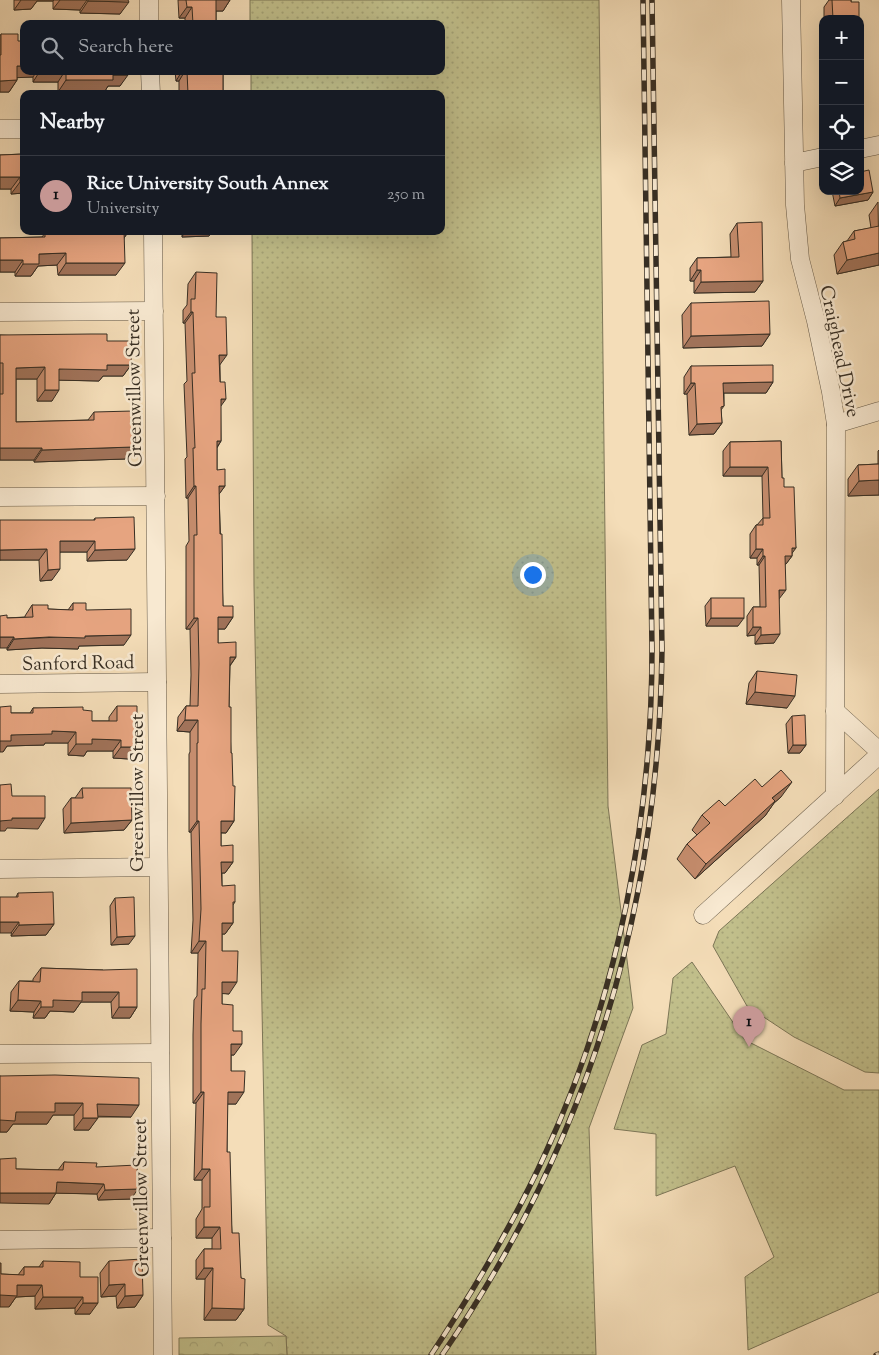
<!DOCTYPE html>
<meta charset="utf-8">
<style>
:root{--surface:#171b24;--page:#20242c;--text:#f1f3f6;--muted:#9ea1a6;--line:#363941;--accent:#c59692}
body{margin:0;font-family:"Sorts Mill Goudy",serif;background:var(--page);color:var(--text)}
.controls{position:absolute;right:15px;top:15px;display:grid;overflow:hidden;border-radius:10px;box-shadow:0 5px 20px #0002}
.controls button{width:45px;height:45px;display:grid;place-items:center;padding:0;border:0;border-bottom:1px solid var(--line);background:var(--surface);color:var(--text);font:25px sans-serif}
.you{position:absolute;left:532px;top:574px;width:18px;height:18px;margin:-12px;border:4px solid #fff;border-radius:50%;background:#1a73e8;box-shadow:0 0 0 8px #1a73e833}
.badge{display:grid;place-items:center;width:32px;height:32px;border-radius:50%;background:var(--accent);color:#111;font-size:16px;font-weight:700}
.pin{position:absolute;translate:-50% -41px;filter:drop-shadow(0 1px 2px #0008)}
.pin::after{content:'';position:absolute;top:26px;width:18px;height:15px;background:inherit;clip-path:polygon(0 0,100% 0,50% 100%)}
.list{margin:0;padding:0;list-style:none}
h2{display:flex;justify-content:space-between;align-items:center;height:65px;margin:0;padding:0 20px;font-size:21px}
h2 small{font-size:16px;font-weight:400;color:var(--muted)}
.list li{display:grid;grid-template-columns:32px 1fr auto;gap:15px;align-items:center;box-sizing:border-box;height:80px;padding:0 20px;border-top:1px solid var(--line)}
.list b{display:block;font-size:19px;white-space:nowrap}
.list p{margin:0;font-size:16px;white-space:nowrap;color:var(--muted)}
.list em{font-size:16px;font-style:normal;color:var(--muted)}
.icon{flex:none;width:28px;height:28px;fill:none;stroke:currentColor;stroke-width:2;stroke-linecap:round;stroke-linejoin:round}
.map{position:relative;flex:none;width:879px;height:1355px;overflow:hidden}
.search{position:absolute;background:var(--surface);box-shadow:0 5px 20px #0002;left:20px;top:20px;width:425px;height:55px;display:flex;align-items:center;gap:12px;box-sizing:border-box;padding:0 18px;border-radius:10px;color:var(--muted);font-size:19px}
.panel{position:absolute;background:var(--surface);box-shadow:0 5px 20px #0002;left:20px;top:90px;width:425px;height:145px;border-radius:10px}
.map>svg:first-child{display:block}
.grass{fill:url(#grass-dots);stroke:#7c7657}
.forest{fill:url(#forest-crowns);stroke:#7c7657}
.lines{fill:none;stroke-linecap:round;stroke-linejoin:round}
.minor-casing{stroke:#665a48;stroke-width:19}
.minor{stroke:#f8e9d1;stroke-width:18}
.rail-casing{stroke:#372e23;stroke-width:5.5}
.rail{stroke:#f8e9d1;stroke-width:4;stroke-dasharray:11;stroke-linecap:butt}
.wall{fill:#c68d6e;stroke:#372e23}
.shaded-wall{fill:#a1735a;stroke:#372e23}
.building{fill:#e6a480;stroke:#372e23}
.labels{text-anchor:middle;stroke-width:5;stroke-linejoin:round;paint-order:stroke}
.street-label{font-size:19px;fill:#372e23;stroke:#f8e9d1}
</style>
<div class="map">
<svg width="879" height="1355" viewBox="0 0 879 1355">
<defs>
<pattern id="grass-dots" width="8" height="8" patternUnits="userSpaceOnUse" patternTransform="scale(1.25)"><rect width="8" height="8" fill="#c1bf8b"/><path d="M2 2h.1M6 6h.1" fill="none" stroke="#a6a478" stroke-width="1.8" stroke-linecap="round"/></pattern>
<pattern id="forest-crowns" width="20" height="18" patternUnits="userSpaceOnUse" patternTransform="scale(1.25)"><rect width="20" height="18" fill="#c1bf8b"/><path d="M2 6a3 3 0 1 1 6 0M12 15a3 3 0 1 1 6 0" fill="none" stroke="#a6a478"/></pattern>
</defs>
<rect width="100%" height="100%" fill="#f4ddb8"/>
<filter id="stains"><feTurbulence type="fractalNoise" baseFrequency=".004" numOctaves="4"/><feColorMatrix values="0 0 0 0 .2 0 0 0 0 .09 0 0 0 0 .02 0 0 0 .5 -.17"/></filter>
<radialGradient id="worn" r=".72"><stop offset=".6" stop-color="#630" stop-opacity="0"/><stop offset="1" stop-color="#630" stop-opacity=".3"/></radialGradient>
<!-- grass -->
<g class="grass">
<path d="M250,0H599L608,806L633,1008L589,1128L596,1355H287L286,1336L268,1325L254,586L252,231H441V94H251V71H441V24H250Z"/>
<path d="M879,789V1073L865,1072L794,1037L747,1006L713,946L719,931Z"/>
<path d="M692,962L745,1040L844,1090H879V1292L748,1350L745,1277L774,1257L735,1166L656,1196V1134L614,1129L642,1045L666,1034L673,978Z"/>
</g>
<!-- forest -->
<path class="forest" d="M286,1336L287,1355H179V1338Z"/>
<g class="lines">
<defs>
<g id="minor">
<path d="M149,0V24"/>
<path d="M791,0L795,205L800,259L816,321L831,392L836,424L835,796"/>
<path d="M150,71L151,94"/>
<path d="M0,129H24"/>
<path d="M860,149L879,145"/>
<path d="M794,163L823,157"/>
<path d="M153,231L163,1355"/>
<path d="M0,312L154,311"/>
<path d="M836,424L879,411"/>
<path d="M0,497L156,496"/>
<path d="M0,684L157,682"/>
<path d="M835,711L879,751"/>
<path d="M0,869L158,867"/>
<path d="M703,915L879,755"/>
<path d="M0,1054L160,1053"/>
<path d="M0,1240L162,1238"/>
</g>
</defs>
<!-- minor casing -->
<use href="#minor" class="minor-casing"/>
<!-- minor -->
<use href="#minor" class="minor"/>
<defs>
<g id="rail">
<path d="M431,1355C474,1290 514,1223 546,1152C618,995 652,821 652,649L643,0"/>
<path d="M442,1355C589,1141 659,908 662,649L652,0"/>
<path d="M876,1355L879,1354"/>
</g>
</defs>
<!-- rail casing -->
<use href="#rail" class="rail-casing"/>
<!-- rail -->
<use href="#rail" class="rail"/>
</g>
<!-- wall -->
<g class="wall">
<path d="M14,0H128L120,14L80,13V10L53,9V1H37L31,9L14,10Z"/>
<path d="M178,0H230L223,11H216V24H185V18H179Z"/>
<path d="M829,0H851V2L859,19H824V7Z"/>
<path d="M1,34L18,41L24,71H128L120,86H108L105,91L58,92V82H33V77H17V80L9,92H0V36Z"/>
<path d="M175,71H223V94H179V81H176Z"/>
<path d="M24,153V193L11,194V189H0V155L23,154Z"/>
<path d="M832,191H860L873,192L868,200L835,206Z"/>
<path d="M878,202L879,265L837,274L834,255L843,242L847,241L854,231L871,228L869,215Z"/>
<path d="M737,223L763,281L755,292L694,293V281H690V268L697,258L731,257L730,234Z"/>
<path d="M87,231H129L124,238L116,275H58L57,265L38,266L31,276H15V272H0V238L42,237L45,233L86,232Z"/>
<path d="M182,231H212L209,236L182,237Z"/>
<path d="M196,272L216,317L220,366L221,441L217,448V470L225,486L219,494L223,606L233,617L225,629H218V643L236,657L230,666L229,707L231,753L234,821L226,833H221V846L233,862L225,873H222V886L235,902L233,905V923L225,934H222V951L229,994L222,993V1004L233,1031L234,1055H231V1071L236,1104H227V1152L232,1233L241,1278L244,1309L236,1320H204L205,1279H196V1260L204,1249H212V1238H196V1219L202,1209V1180H194L196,1103H193V1035L194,1000L197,996L198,953H191L193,920L191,832H189V754L190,752V732L177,731L178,717L186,706H190L191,675L190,629H186V546L189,541L188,498H186L185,459L187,457L184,384L187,381L185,323H183V310L187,305L188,284Z"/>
<path d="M691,303L770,334L762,346L683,348L682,315Z"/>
<path d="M0,335L107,341L131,365L123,376H103L99,381L59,380L52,401H37V379H16V422L88,420L94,412L125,459L34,462V460H0Z"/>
<path d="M691,366L773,382L766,393H724V406L721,410L722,423L714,434L689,435L687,394H684V377Z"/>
<path d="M781,441L782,478L796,548L792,552V556L786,564H785L779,599L774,643L755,644V635L747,636V616L753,607H760L759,565H757V558H750V534L756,525H757L763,518L762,476H723V451L730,442Z"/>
<path d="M879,450V495L848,496V479L858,465L878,464V451Z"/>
<path d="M95,518L127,560L87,561V552H60L52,580L40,581L39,560H0L94,520Z"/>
<path d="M711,598L738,626H706L705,606Z"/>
<path d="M73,603L86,610L124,645L79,646L78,649L42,648L7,650V618L25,617V616L32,605L48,609L68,610Z"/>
<path d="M757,671L787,708L746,704L749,683Z"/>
<path d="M117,706L137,747L129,759L113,758V751H87L84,756L68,755V743H45L44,745L7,746L3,752L11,713H30L33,708L83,710L92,721H109V717Z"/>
<path d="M792,716L806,745L800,753H788L786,724Z"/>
<path d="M762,787L781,797L774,803L765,816L695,879L677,859L687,844L697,835L692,830L702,815L725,806Z"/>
<path d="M82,788L132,820L124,830L64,833L63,809L71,798H75Z"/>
<path d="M18,893L54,924L46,935L11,936L16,897Z"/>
<path d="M115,898L129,944L111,945L110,906Z"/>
<path d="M41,968L103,970L137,1007L130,1018H112L111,1002H81L74,1012L50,1011L45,1018H33L34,1012L10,1011L11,992L19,981H33V979Z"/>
<path d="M0,1076L131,1117H98L89,1130H74V1115H53L47,1124H13L7,1132H0Z"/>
<path d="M64,1162L96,1167L131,1199L98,1200L97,1194L56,1193L49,1204L16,1169L58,1170Z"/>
<path d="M43,1261L80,1277L90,1314H75V1308L35,1309V1296L16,1297L9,1307L1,1274L18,1275L24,1267H39Z"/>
<path d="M109,1261L143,1295L135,1307L117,1308L116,1296L101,1297L100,1273Z"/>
</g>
<!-- shaded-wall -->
<g class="shaded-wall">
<path d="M21,0H54L53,1H37L31,9L14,10Z"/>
<path d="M60,0H87L80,10L53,9Z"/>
<path d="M215,0H230L223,11H208Z"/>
<path d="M88,1L129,2L120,14L80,13Z"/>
<path d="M187,7H192L185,18H179Z"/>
<path d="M17,66H24V71H37L33,77L9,78Z"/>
<path d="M40,71H65L58,82H33Z"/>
<path d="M182,71H185L179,81H176Z"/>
<path d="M113,75H128L120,86H108L105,91L58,92L66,80Z"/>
<path d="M17,80L9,92H0V81Z"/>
<path d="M0,177H20L11,189H0Z"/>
<path d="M20,182H24V193L11,194Z"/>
<path d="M873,192L868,200L835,206L840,198Z"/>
<path d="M123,231H129L121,242Z"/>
<path d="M185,231H212L209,236L182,237Z"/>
<path d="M66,253L57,265L38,266L31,276H15L23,264L39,254Z"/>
<path d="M879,253V265L837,274L847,260Z"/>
<path d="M0,260H23L15,272H0Z"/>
<path d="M66,263H125L116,275H58Z"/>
<path d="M697,270H701L694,281H690Z"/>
<path d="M763,281L755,292L694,293L701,282Z"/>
<path d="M191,312H193L185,323H183Z"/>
<path d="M770,334L762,346L683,348L691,336Z"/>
<path d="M219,355H227L219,366Z"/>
<path d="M107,365H131L123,376H103L99,381L51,380L59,369Z"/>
<path d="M45,367L37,379H9L16,368Z"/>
<path d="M773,382L766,393H716L723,383Z"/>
<path d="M691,383H695L687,394H684Z"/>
<path d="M45,390H59L52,401H37Z"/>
<path d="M221,399H226L218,410Z"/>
<path d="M722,423L714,434L689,435L697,424Z"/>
<path d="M217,441H221L213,453Z"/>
<path d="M133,447L125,459L34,462L42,450Z"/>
<path d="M0,448H42L34,460H0Z"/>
<path d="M730,467H768L762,476H723Z"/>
<path d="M879,480V495L848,496L859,481Z"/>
<path d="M194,486H196L188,498H186Z"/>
<path d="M219,486H225L217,497Z"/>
<path d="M60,541H95L87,552H52Z"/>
<path d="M792,548H796L790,556H792L786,564L778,565L785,556Z"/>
<path d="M47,549L39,560H0V550Z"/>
<path d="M135,549L127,560L87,561L95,550Z"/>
<path d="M756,549H763L757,558H750Z"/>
<path d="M763,556H765L759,565H757Z"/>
<path d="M60,569L52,580L40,581L48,570Z"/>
<path d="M779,590H786L779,599Z"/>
<path d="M218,617H233L225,629H210Z"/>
<path d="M194,618H198L190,629H186Z"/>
<path d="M711,618H744L738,626H706Z"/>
<path d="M753,627H761L755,635L747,636Z"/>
<path d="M780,634L774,643L755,644L761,635Z"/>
<path d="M131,635L124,645L79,646L78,649L42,648L7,650L14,639L85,636Z"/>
<path d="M0,637H14L7,648H0Z"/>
<path d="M230,657H236L228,668Z"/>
<path d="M755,692L795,696L787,708L746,704Z"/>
<path d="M185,720H198L190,732L177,731Z"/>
<path d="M52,731L76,732L68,743H45L44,745L7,746L3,752H0V741L11,735Z"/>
<path d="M92,739L121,740L113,751H87L84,756L68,755L76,744Z"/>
<path d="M793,745H806L800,753H788Z"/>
<path d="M121,747H137L129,759L113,758Z"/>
<path d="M792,782L781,797L774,803L765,816L695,879L706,864L772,798Z"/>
<path d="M12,818H45L38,829L7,828L5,831H0V821Z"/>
<path d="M132,820L124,830L64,833L71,823Z"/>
<path d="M197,821H199L191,832H189Z"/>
<path d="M221,821H234L226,833L213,832Z"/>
<path d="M221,862H233L225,873H213Z"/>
<path d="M0,922H19L11,933H0Z"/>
<path d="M222,923H233L225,934H214Z"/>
<path d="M54,924L46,935L11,936L19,925Z"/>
<path d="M135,936L129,944L111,945L117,937Z"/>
<path d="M199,941H206L198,953H191Z"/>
<path d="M222,982H237L229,994L214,993Z"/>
<path d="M82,992H119L111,1002H81L74,1012L50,1011L45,1018H33L41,1007L53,1000Z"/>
<path d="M18,1000L41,1001L34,1012L10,1011Z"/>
<path d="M119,1007H137L130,1018H112Z"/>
<path d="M231,1044H242L234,1055H223Z"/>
<path d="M201,1092H204L196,1103H193Z"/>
<path d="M228,1092H244L236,1104H220Z"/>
<path d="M55,1103H83L74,1115H53L47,1124H13L7,1132H0V1120L16,1112Z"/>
<path d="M97,1104L139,1105L131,1117L89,1116Z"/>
<path d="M83,1118H98L89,1130H74Z"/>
<path d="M202,1169H210L202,1180H194Z"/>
<path d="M57,1182L104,1184L97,1194L49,1193Z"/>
<path d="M138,1189L131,1199L98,1200L105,1190Z"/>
<path d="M0,1193H56L49,1204L0,1203Z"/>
<path d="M204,1227H220L212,1238H196Z"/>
<path d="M204,1268H213L205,1279H196Z"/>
<path d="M125,1284L116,1296L101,1297L109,1285Z"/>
<path d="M17,1285H42L35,1296L16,1297L9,1307H0V1295Z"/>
<path d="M143,1295L135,1307L117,1308L125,1296Z"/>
<path d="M43,1297H83L75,1308L35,1309Z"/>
<path d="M83,1303H98L90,1314H75Z"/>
<path d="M212,1308L244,1309L236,1320H204Z"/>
</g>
<!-- building -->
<g class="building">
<path d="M88,0H128L129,2L88,1Z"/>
<path d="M186,0H216V24H193L192,7H187Z"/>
<path d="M832,0H851V2H859V19H833Z"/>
<path d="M1,34H18V41H24V66H17V80L0,81V55H1Z"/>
<path d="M66,71H128V75H113V80H66Z"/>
<path d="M187,71H223V94H188Z"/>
<path d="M24,154V182H20V177H0V155Z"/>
<path d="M869,170L873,192L840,198L839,191H860V172Z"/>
<path d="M762,222L763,281L701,282V270H697V258L739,257L737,223Z"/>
<path d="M879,226V253L847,260L843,242L855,239L854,231Z"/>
<path d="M90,231H124L125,263H66V253L39,254V264H23V260H0V238L45,237V233L90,232Z"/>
<path d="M196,272L217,273L216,317H226L227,355H219L220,382H225L226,399H221V441H217V470L225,469V486H219L220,534H222L223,606H233V617H218V643L236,642V657H230L229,707H231V753H232L233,786H235L234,821H221V846L233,845V862H221L222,886L235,885V902H233V923H222V951H238L237,982H222V1004L233,1005V1031H242V1044H231V1071H245L244,1092H228L227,1152H230L232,1233H239L241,1278L245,1279L244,1309L212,1308L213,1268H204V1249H221L220,1227H204V1207H210V1169H202L204,1092H201V1024L202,989H205L206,941H199L201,909L199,821H197V743H198V720H185L186,706H198L199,664L198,618H194V535H197L196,486H194L193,448H195L192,373H195L193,312H191V299H195Z"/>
<path d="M769,301L770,334L691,336V303Z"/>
<path d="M91,334H107V341H132L131,365H107V370L59,369V390H45V367L16,368V422L94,420V412L133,411V447L42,450V448H0V394H3V363H0V335Z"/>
<path d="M773,365V382L723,383L724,406L721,407L722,423L697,424L695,383H691V366Z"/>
<path d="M781,441L782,478H784V487H794L796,548H792V556H785L786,590H779L780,634L761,635V627H753V607H766L765,556H763V549H756V525H763V518H770L768,467H730V442Z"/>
<path d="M879,464V480L859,481L858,465Z"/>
<path d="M134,517L135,549L95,550V541H60V569L48,570L47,549L0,550V520H95V518Z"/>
<rect x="711" y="598" width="33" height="20"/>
<path d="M73,603H86V610L131,609V635L85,636V638L49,637L14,639V637H0V616L7,615V618L33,617L32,605H48V609L73,610Z"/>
<path d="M757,671L797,675L795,696L755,692Z"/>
<path d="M11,706V713H33V708L83,707V710L92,711V721H117V706H137V747H121V740L92,739V744H76V732L52,731V734L11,735V741H0V707Z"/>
<path d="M805,715L806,745H793L792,716Z"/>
<path d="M781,770L792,782L772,798L775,801L706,864L687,844L710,823L702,815L719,800L725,806L755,779L762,787Z"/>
<path d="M11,784L12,796H45V818H12V820L0,821V785Z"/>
<path d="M82,788H131L132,820L71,823V798H83Z"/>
<path d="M53,892L54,924L19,925V922H0V897H18V893Z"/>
<path d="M134,897L135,936L117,937L115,898Z"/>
<path d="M41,968L103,970L137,969V1007H119V992H82V1001L53,1000V1007H41V1001L18,1000L19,981L40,982Z"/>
<path d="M55,1075L139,1078V1105L97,1104L98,1118H83V1103H55V1112H16L15,1121L0,1120V1076Z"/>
<path d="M16,1158V1169L63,1170L64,1162L97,1163L96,1167L137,1165L138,1189L105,1190L104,1184L57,1182L56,1193H0V1159Z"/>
<path d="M142,1259L143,1295L125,1296V1284L109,1285V1261Z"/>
<path d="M43,1261L80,1262V1277H98V1303H83V1297H43L42,1285H17V1296L0,1295V1263H1V1274L24,1275V1267H43Z"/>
</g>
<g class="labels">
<!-- street labels -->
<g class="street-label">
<text transform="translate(841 351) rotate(78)" y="7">Craighead Drive</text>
<text transform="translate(133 388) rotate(-91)" y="7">Greenwillow Street</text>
<text transform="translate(78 662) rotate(-1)" y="7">Sanford Road</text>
<text transform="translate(136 793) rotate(-90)" y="7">Greenwillow Street</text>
<text transform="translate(140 1198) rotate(-91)" y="7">Greenwillow Street</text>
</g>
</g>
<rect width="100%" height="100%" filter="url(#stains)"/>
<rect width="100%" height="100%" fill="url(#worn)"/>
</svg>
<div class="controls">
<button>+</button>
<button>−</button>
<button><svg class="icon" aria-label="locate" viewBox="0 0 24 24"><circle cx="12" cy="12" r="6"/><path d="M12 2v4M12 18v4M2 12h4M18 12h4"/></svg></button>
<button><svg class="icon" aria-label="layers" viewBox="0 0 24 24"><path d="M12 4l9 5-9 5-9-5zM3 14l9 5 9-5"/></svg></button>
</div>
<div class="you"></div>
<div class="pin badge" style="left:749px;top:1047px">1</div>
<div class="search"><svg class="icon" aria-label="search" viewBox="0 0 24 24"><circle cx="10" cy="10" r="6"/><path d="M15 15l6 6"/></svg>Search here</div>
<section class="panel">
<h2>Nearby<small></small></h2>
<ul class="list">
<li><span class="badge">1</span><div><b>Rice University South Annex</b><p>University</p></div><em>250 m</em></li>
</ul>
</section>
</div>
